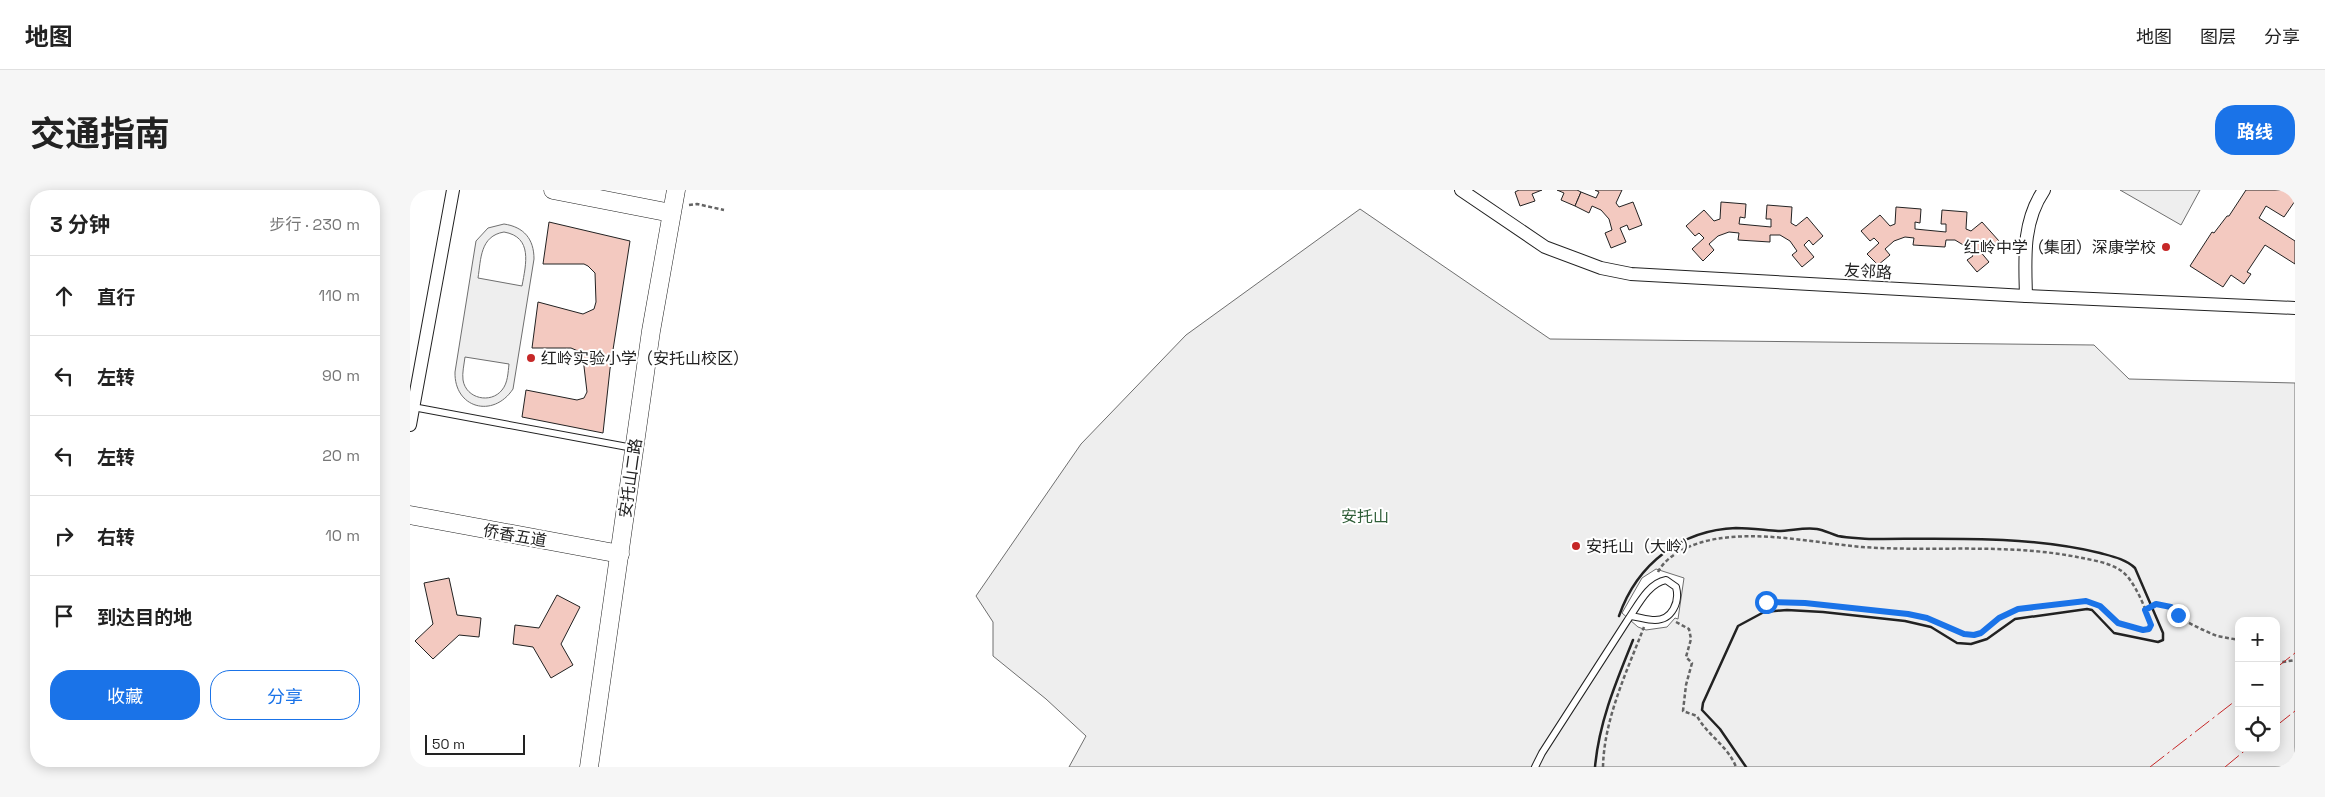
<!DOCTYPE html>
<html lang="zh">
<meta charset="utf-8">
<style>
:root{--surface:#fff;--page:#f6f6f6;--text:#222;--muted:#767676;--line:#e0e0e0;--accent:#1a73e8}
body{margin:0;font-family:"Space Grotesk","Noto Sans SC",sans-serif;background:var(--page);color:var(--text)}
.controls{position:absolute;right:15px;bottom:15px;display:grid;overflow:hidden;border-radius:10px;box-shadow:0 2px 12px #0003}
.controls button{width:45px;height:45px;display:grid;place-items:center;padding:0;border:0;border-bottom:1px solid var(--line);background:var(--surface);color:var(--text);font:25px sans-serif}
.scale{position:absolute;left:15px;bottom:12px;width:100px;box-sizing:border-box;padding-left:5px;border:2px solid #222;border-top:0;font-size:14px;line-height:18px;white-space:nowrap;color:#222;-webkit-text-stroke:4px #fff;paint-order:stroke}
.stop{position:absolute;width:15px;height:15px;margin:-11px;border:4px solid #1a73e8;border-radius:50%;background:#fff}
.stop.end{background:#1a73e8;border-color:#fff;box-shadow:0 1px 5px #0008}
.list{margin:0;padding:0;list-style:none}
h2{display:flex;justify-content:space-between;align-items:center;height:65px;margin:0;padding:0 20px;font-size:21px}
h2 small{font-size:16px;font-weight:400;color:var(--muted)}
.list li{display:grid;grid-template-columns:32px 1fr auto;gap:15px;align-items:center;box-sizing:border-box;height:80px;padding:0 20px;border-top:1px solid var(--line)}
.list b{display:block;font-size:19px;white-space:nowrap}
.list em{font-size:16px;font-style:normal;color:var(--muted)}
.actions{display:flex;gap:10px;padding:15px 20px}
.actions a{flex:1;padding:11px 0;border:1px solid var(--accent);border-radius:20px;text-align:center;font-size:18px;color:var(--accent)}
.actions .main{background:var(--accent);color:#fff}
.icon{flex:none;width:28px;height:28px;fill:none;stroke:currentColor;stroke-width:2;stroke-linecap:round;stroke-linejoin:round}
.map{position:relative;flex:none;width:1885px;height:577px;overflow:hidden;border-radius:20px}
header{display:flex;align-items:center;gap:30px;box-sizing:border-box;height:70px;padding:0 25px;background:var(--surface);border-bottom:1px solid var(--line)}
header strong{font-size:24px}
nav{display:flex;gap:28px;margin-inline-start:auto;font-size:18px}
.intro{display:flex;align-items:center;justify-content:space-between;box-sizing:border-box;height:120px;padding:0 30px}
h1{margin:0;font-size:35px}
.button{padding:12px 22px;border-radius:20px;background:var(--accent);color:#fff;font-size:18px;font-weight:700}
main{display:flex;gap:30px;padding:0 30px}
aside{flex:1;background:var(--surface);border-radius:20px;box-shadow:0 2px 12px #0003}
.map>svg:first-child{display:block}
.green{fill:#eee;stroke:#6f6f6f;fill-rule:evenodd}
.building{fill:#f3c9c0;stroke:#222}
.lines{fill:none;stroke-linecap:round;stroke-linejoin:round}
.lane-casing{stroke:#222;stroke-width:8}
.street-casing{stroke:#222;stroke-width:14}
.secondary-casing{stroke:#222;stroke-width:19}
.path{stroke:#646464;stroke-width:2.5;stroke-dasharray:4 2.5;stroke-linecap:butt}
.lane{stroke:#fff;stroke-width:6}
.street{stroke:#fff;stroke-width:12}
.secondary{stroke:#fff;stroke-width:18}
.wall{stroke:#222;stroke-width:2.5}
.power{stroke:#c62828;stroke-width:1;stroke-dasharray:18 4 2.5 4;stroke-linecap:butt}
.route{stroke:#1a73e8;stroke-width:6}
.poi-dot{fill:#c62828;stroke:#fff;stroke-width:2}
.labels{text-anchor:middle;stroke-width:4;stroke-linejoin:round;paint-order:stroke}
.poi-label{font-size:16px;fill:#222;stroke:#fff;text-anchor:start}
.street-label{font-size:16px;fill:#222;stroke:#fff}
.park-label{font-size:16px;fill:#2f5e38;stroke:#fff}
</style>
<header>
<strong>地图</strong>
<nav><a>地图</a><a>图层</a><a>分享</a></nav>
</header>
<div class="intro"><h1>交通指南</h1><a class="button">路线</a></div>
<main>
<aside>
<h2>3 分钟<small>步行 · 230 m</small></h2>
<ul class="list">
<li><svg class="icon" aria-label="ahead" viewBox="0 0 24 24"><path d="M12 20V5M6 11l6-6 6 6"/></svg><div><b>直行</b></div><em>110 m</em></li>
<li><svg class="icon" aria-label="left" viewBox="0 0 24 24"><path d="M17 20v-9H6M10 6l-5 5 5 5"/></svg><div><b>左转</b></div><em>90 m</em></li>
<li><svg class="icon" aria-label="left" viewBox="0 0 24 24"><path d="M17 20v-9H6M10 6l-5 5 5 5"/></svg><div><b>左转</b></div><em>20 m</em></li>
<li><svg class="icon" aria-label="right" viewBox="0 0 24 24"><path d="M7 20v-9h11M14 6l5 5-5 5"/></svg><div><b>右转</b></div><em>10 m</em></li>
<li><svg class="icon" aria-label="arrive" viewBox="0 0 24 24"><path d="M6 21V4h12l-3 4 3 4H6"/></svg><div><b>到达目的地</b></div></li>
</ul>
<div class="actions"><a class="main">收藏</a><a>分享</a></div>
</aside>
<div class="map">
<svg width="1885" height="577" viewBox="0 0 1885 577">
<rect width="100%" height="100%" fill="#fff"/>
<!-- green -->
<g class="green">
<path d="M1710,0H1790L1771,35Z"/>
<path d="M950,19L1140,149L1684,155L1719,189L1885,193V577H659L676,546L636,509L583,466V432L566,406L671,254L776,145ZM1246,379L1274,388L1268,429L1265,428L1257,437L1236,440L1228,437L1212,423L1232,388ZM1829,431H1866V558H1829Z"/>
<path d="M94,34C114,37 124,49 124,69L103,199C83,229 44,218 45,182L66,51L78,38ZM94,42C123,47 116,74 112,96L68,88C71,69 70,46 94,42ZM55,167L99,174C98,182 98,193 92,200C81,214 56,209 53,190C52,183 54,175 55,167Z"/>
</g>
<!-- building -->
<g class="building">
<path d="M1109,0H1132L1122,4L1125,11L1110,16L1105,2Z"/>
<path d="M1147,0H1167L1171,2L1165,16L1151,10L1154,3Z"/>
<path d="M1185,0H1212L1206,13L1209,17L1223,12L1232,35L1219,40L1217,35L1210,38L1216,52L1201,58L1195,43L1202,40L1199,29L1191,20L1182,16L1179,23L1165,16L1171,2L1186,8L1189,2Z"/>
<path d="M1836,0H1885V11L1874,27L1856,16L1849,28L1885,51V74L1855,55L1837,82L1841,84L1834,94L1821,85L1813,97L1780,76L1802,42L1804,43L1817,26H1819Z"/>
<path d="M1311,12L1336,14L1335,28L1330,27L1329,34L1361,37V29H1356L1357,15L1382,17L1381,33L1386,36L1397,27L1413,46L1403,55L1399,50L1394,55L1404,67L1392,77L1382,65L1387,61L1380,51L1370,45H1360V52L1328,50L1329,43L1319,42L1308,46L1299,54L1304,60L1293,71L1282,59L1294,48L1289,43L1285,46L1276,36L1294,20L1304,31L1310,29Z"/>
<path d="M1486,17L1511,19L1510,33L1505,32V39L1536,42V34H1531L1532,20L1557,22L1556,39L1561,41L1572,32L1589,51L1578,59L1575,55L1569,60L1579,72L1567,82L1557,70L1563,66L1555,56L1545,50H1536L1535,57L1503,55L1504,48L1495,47L1484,51L1475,59L1480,65L1468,75L1457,64L1469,53L1464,48L1460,51L1451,41L1470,25L1480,36L1485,34Z"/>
<path d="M139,32L220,51L200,179L193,243L112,227L116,200L167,210L174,208L177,202L173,168L168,161L161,158H122L128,112L173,124L184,119L186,112L185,83L178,76L174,74H133Z"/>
<path d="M39,388L47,425L71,428L69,447L49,445L23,469L5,451L23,434L14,393Z"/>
<path d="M147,405L170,417L151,454L163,475L141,488L123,457L103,454L105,435L129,438Z"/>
</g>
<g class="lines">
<defs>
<g id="lane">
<path d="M3,217L223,258"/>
<path d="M1125,577L1132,563L1217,431C1227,417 1238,393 1256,390L1266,397C1270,412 1262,430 1245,430C1237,430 1229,427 1221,426"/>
</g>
<g id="street">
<path d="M1051,0L1135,57L1191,78L1221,84L1616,106L1885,118"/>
<path d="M1616,106C1615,69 1612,32 1634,0"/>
<path d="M0,235L43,0"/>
</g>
<g id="secondary">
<path d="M143,0L261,23"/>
<path d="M0,325L210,364"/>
<path d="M179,577L241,141L266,0"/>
</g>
</defs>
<!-- lane casing -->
<use href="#lane" class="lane-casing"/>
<!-- street casing -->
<use href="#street" class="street-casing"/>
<!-- secondary casing -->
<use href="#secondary" class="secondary-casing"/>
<!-- path -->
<g class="path">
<path d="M279,15L287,14L314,20"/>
<path d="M1248,382C1259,361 1289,351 1312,348C1359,342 1406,353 1452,357C1524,362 1596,353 1667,367C1681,370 1698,372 1710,380C1724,388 1736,420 1741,435L1739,439L1733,440L1708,433L1690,415L1676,411L1609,419L1589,428L1571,443L1564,445L1554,444L1517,428L1498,424L1395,413L1355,412"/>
<path d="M1735,420L1746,414L1754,415L1761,417L1777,432L1791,439L1807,446L1829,450"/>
<path d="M1266,432L1279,439L1281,449L1276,467L1282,473L1276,495L1273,521L1287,526C1297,545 1318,556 1326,577"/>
<path d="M1866,470L1873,472L1885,470"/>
<path d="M1193,577C1194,529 1217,481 1234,437"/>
</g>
<!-- lane -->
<use href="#lane" class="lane"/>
<!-- street -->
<use href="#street" class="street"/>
<!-- secondary -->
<use href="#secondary" class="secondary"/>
<!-- wall -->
<g class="wall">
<path d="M1209,426C1227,374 1271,340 1326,338C1340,338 1354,340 1368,341C1381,341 1394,337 1407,339C1414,340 1421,344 1428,346C1438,348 1449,348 1459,349C1536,349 1615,345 1690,363C1701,366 1716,369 1725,378L1753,443V450L1748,452L1704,443L1682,420L1677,419L1605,429L1577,449L1561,454L1547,453L1521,437L1495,431L1413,422L1377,420L1354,422L1328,436L1293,513L1292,520L1310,539L1336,577"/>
<path d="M1185,577C1189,532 1206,492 1223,450"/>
</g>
<!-- power -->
<g class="power">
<path d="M1866,478L1885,463"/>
<path d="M1866,536L1885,521"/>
<path d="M1740,577L1829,508"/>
<path d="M1815,577L1838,558"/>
</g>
</g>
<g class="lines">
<!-- route -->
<path class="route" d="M1356,412L1395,413L1498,424L1517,428L1554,444L1564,445L1571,443L1589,428L1608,419L1676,411L1690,416L1708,433L1733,440L1739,439L1741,435L1735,420L1746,414L1761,417L1768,425"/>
</g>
<!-- markers -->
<g class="poi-dot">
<circle cx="1756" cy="57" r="5"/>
<circle cx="121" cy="168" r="5"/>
<circle cx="1166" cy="356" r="5"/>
</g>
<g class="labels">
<!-- poi labels -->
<g class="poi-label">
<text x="1746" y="63" text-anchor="end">红岭中学（集团）深康学校</text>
<text x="131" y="174">红岭实验小学（安托山校区）</text>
<text x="1176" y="362">安托山（大岭）</text>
</g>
<!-- street labels -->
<g class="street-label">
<text transform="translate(1458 81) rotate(3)" y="6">友邻路</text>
<text transform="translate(220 288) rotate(-82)" y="6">安托山二路</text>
<text transform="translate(105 345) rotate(10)" y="6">侨香五道</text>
</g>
<!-- park labels -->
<g class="park-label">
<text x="955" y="332">安托山</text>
</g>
</g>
</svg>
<div class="controls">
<button>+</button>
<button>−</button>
<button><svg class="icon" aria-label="locate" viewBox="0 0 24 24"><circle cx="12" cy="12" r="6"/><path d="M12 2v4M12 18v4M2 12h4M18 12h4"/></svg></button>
</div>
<div class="scale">50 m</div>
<div class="stop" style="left:1356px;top:412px"></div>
<div class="stop end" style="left:1768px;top:425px"></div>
</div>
</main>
